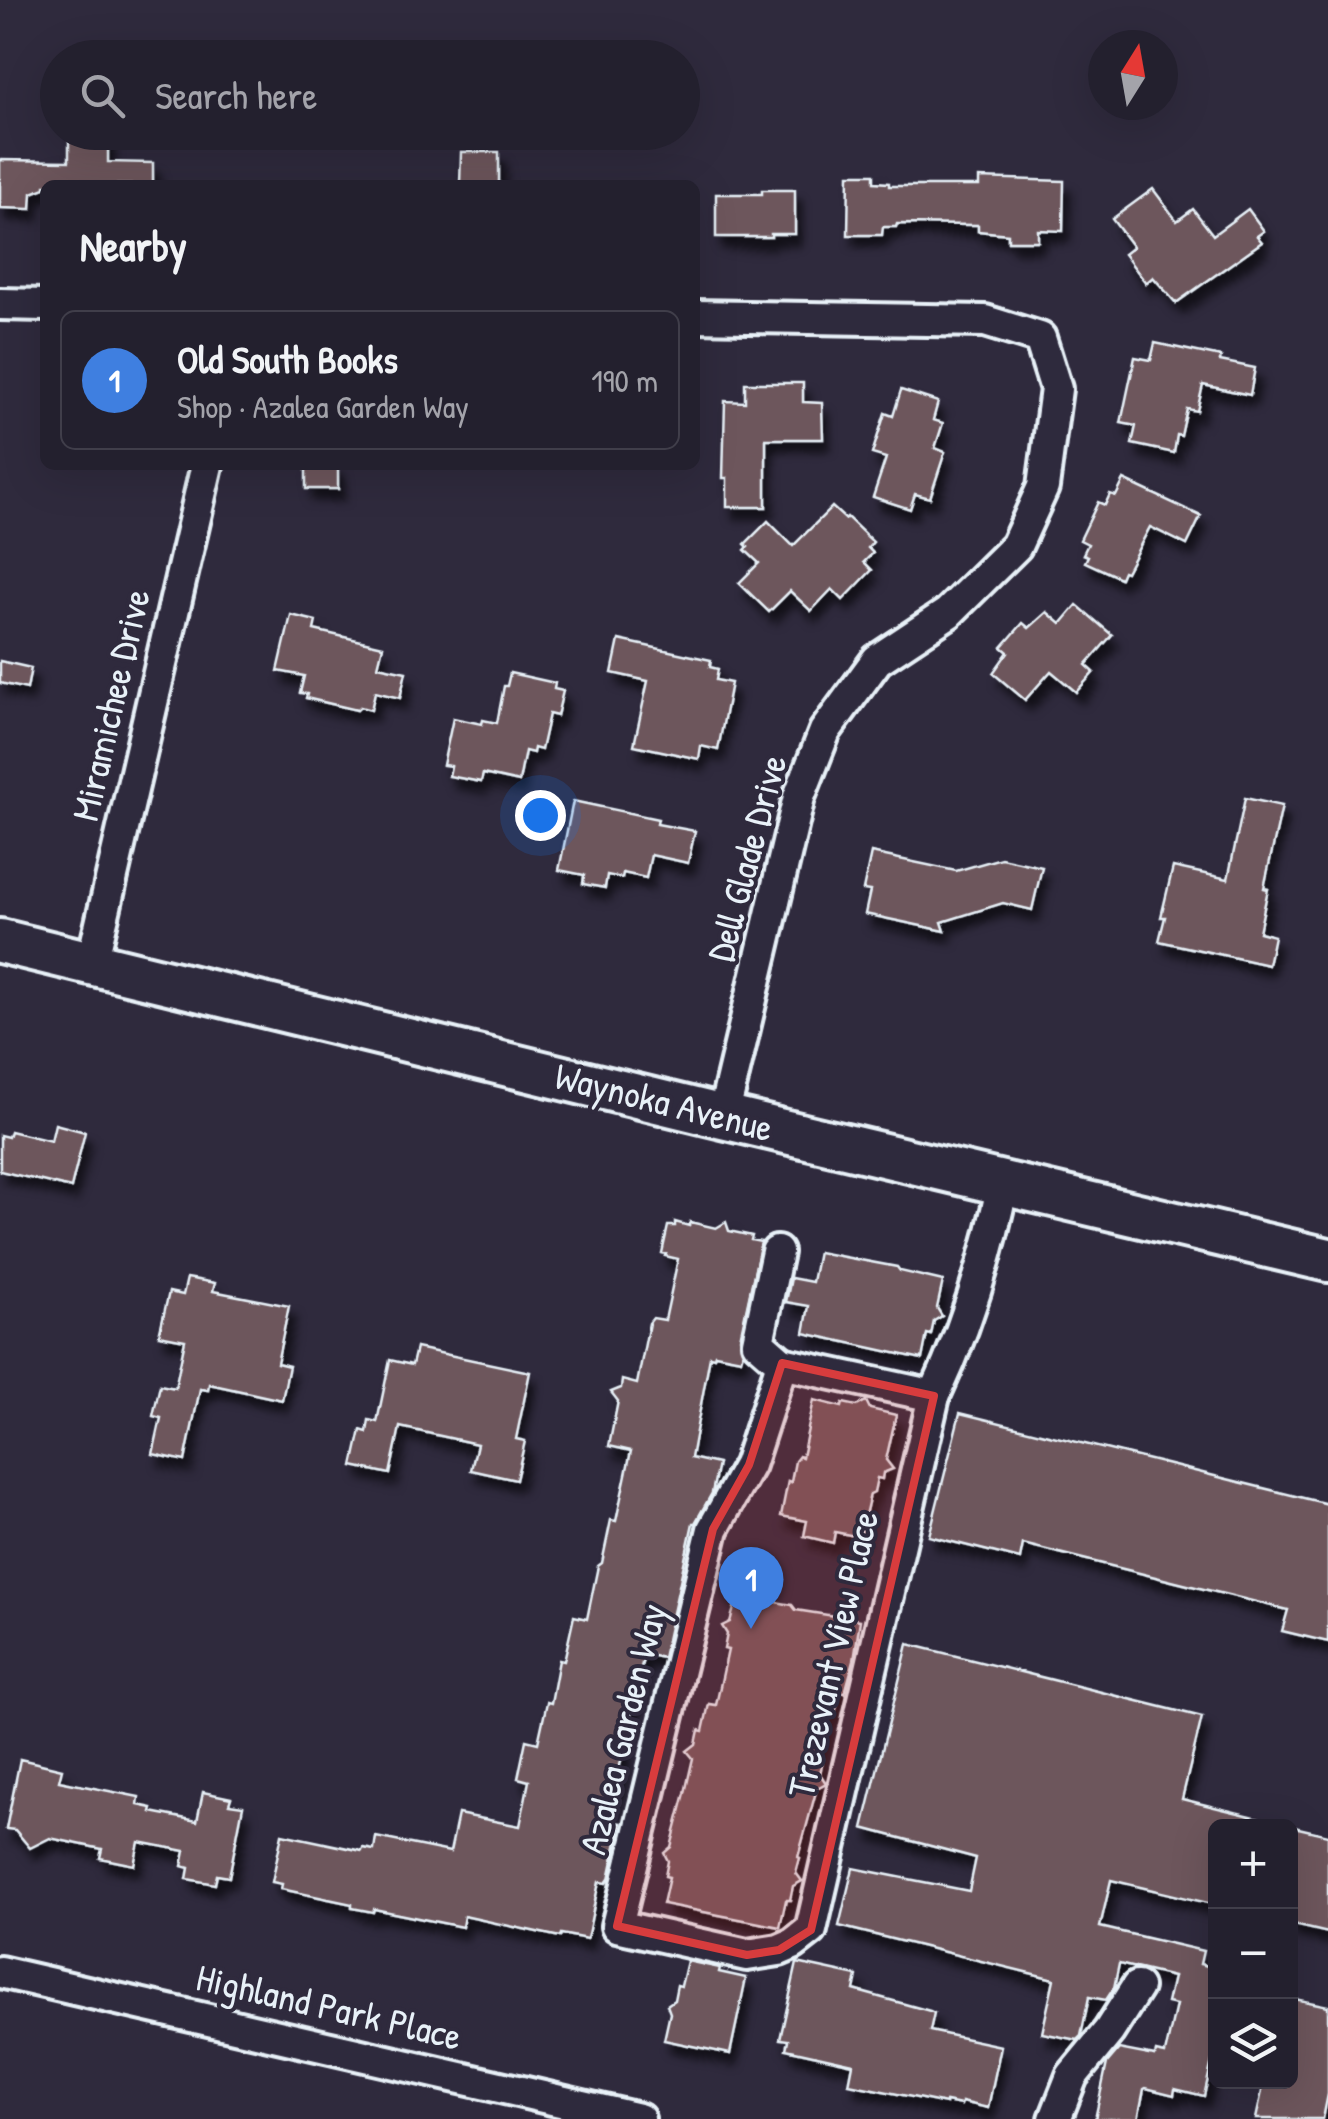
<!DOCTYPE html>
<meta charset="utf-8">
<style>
:root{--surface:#23202e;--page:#2f2d3a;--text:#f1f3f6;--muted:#a3a3aa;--line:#403e4a;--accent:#ffd166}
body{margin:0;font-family:"Patrick Hand",sans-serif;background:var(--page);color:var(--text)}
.controls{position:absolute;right:30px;bottom:30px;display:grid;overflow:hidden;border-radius:15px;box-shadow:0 10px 40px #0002}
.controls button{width:90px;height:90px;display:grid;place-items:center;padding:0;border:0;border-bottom:2px solid var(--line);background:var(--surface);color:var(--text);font:50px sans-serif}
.compass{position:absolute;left:1088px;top:30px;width:90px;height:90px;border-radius:50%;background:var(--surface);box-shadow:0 10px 40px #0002;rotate:11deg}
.you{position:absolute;left:540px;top:815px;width:35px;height:35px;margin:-25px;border:8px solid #fff;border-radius:50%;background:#1a73e8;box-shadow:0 0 0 15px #1a73e833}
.badge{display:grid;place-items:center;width:65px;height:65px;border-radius:50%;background:var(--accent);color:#fff;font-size:32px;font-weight:700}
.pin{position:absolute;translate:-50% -82px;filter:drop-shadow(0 2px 5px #0008)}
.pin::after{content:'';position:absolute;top:52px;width:35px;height:30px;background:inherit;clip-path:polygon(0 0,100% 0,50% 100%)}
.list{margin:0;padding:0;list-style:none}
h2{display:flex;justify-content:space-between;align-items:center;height:130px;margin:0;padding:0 40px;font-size:42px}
h2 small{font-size:32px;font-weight:400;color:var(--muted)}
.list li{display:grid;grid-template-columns:65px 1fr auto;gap:30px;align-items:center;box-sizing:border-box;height:140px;margin:0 20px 20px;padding:0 20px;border:2px solid var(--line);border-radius:15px}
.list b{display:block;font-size:38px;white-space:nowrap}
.list p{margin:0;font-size:32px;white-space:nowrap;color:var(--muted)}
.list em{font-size:32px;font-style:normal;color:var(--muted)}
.icon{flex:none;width:55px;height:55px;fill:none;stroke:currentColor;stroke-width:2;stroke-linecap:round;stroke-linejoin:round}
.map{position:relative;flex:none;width:1328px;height:2119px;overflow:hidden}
.search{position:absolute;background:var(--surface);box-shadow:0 10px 40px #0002;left:40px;top:40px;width:660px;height:110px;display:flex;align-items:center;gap:25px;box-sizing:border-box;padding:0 35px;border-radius:55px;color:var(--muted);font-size:38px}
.panel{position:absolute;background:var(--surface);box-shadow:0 10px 40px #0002;left:40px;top:180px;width:660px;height:290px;border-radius:15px}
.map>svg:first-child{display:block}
.building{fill:#6d575c;stroke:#e8f1f8;stroke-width:2.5;filter:url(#shadow)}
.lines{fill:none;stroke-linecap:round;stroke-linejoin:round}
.street-casing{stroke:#e8f1f8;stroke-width:38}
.secondary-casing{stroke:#e8f1f8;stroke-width:50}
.street{stroke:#2f2a3d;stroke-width:30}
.secondary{stroke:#2f2a3d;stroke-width:42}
.marked{fill:#d83c3d;fill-opacity:0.2;stroke:#d83c3d;stroke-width:8;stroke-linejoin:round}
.labels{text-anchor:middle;stroke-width:8;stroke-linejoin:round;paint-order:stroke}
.street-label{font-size:38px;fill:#e8f1f8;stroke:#2f2a3d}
</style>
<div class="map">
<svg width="1328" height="2119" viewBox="0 0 1328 2119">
<defs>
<filter id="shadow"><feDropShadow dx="6" dy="11" stdDeviation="5" flood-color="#0009"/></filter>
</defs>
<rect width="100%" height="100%" fill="#2f2a3d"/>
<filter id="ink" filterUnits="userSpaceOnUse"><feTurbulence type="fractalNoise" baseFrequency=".01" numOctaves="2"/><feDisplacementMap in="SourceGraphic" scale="20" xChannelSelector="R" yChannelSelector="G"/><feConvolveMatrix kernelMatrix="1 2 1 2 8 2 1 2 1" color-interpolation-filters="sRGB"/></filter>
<g filter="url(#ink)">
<!-- building -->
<g class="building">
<path d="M69,132L108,134V162L153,163V185H45V188L32,193L31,209L0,208V160L69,161Z"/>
<path d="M461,152H499V185H460Z"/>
<path d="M849,174H874V182L889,183V186H979V178L1064,181L1063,231L1038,230V241H1008V234L978,231V225L897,224L896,227H883L882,235H848Z"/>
<path d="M1153,189L1177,221L1193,209L1213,235L1248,209L1264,231L1257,236L1262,242L1176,303L1153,277L1146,283L1124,254L1133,247L1112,219Z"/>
<path d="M762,190H795V234H771V237H716V194H762Z"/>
<path d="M1155,343L1221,357L1220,361L1255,368L1250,395L1203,385L1197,411L1187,409L1181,436L1177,435L1174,453L1132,444L1136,426L1121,423L1135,357L1151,360Z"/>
<path d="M745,383H803V402L822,403L823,439H766V507H727V478H723L725,401L745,402Z"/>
<path d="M901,390L938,402L933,420L943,423L935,448L945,452L930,498L915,494L910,509L873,497L886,458L872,454L885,413L893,416Z"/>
<rect x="306" y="465" width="32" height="24"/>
<path d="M1124,480L1201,516L1187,545L1150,527L1126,572L1123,571L1120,578L1085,562L1088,556L1083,554L1088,544L1080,540L1098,502L1105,505L1110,494L1116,496Z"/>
<path d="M832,507L845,519L847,517L873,542L868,548L873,553L864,562L872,570L843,600L832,589L811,611L790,591L769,612L739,583L759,563L745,550L748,547L745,544L768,521L793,546Z"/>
<path d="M1077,605L1112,635L1086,665L1094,672L1076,692L1051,671L1025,700L993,673L1008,652L1002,647L1023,623L1029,628L1047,612L1061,624Z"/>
<path d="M291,615L316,621L314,630L383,646L378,666L406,672L400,698L375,692L371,710L360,707L357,710L306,698L307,694L300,693L304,676L278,671Z"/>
<path d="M619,640L711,660L710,667L718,669L716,680L731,683L718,750L701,746L699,759L634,745L648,681L612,673Z"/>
<path d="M0,661L31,668L27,689L0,683Z"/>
<path d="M510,673L555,683L554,689L563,691L557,716L549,714L541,750L534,748L533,753L525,751L519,782L483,774L481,782L449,776L451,766L443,765L453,718L482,724L483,720L497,723L504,686H507Z"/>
<path d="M1245,798L1282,806L1264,888L1268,889L1259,932L1274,936L1268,965L1159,941L1165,917H1161L1173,867L1228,879Z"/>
<path d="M573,801L658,819L657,824L695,831L688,863L651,855L646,878L623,873L622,878L607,875L605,888L583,884L584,875L559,870Z"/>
<path d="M871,853L956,871L1001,858L1042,867L1032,910L1003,903L942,922L945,931L865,914L870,891L863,890Z"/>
<path d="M55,1124L85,1132L71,1188L0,1171V1135L8,1137L10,1131L51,1141Z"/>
<path d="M675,1222L689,1226L690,1222L716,1228L726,1222L729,1231L752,1236L751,1240L761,1242L740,1338L743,1352L741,1359L715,1354L714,1357L710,1356L691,1458L718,1464L712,1493L695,1523H693L663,1658L644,1654L608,1821L621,1823L609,1879L606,1883L599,1882L587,1939L561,1934L560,1937L464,1916L462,1927L374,1909L373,1912L352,1908V1904L281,1889L282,1884L272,1882L282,1834L362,1851L363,1848L374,1850L376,1837L450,1852L458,1814L520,1826L529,1781L518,1778L526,1740L538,1743L547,1702L551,1703L559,1660L564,1661L574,1616L587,1619L598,1566L602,1563L611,1520L616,1521L631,1451L609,1446L618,1401L611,1392L621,1388L622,1380L637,1384L649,1323L653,1318L665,1320L678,1259L665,1256L666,1254L662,1253L668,1226H675Z"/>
<path d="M818,1252L897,1267L900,1271L943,1281L937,1308L942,1316L934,1321L931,1335L927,1334L922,1359L804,1333L809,1306L786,1302L791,1278L812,1282Z"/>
<path d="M187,1278L215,1283L213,1291L289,1306L277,1363L289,1366L282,1400L209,1384L208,1390L200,1389L185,1461L153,1454L161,1418L153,1416L160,1385L175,1388L185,1340L159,1335L169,1292L183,1295Z"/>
<path d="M416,1348L530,1372L516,1439L525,1441L516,1480L471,1470L477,1444L400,1427L390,1474L353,1466L361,1430L367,1432L369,1420L377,1422L390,1360L412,1365Z"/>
<path d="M814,1400L842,1407L843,1403L857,1406L866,1401L870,1409L896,1415L886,1460L893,1469L883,1473L882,1479L877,1478L874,1492L870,1494L860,1537L835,1532L833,1543L804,1536L807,1521L781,1516L788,1481L791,1482L795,1461L799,1456L802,1457Z"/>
<path d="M960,1413L1328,1504V1642L1282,1631L1288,1610L1023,1544L1020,1559L929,1536Z"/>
<path d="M741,1584L767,1590L765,1600L792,1605L796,1610L860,1620L854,1660L845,1693L840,1692L835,1713L830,1712L820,1758L823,1759L820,1774L826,1783L817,1788L798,1857L800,1858L796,1873L802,1881L793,1886L790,1900H786L780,1927L663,1904L669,1877L665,1876L668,1861L664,1853L671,1847L685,1793L693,1758L687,1751L696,1744L699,1730L703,1731L709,1704L716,1705L728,1650L724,1649L727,1634L722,1626L730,1622Z"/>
<path d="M908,1644L1202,1717L1182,1799L1259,1818L1258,1826H1216V1905L1111,1880L1100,1927L1203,1951L1200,1964L1216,1968V2043L1204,2096L1175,2089L1174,2095L1146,2088L1144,2089L1138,2119H1095L1107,2063L1119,2049L1155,2056L1156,2052L1165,2054L1176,2005L1167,2003L1173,1977L1119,1964L1114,1988L1106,2000L1089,1997L1081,2036L1077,2040L1042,2033L1054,1979L839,1926L853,1868L969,1891L976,1858L863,1828Z"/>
<path d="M20,1759L62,1769L59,1781L139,1797L138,1805L152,1808L151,1812L197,1821L203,1792L231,1798L229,1804L243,1806L229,1877L217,1875L215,1884L187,1879L189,1868L182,1866L185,1851L139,1842L134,1865L100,1858L102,1849L50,1838L30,1848L15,1830L6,1829Z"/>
<path d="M1290,1826L1328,1835V1933L1290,1924Z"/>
<path d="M687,1961L720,1968L719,1972L746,1978L730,2054L664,2040L670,2013L667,2005L674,2000L677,1985L681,1986Z"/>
<path d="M797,1963L857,1976L854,1990L930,2011L934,2013L930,2031L1001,2046L988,2108L962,2102L961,2105L946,2102V2104L849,2084L853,2064L786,2049L788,2040L780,2039Z"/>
<path d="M1290,1998L1328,2006V2094L1323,2119H1256L1264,2082H1290Z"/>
</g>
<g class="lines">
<defs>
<g id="street">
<path d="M0,304L45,305"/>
<path d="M695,316L985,321L1040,338L1056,389L1043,487L1016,546L948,613L877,660L825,731L799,797L723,1117"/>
<path d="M92,963L207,465"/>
<path d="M777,1252L758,1342L782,1363L749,1465L713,1529L617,1926L747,1955L779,1950L793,1944L811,1930L934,1396"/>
<path d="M782,1363L934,1396C966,1328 988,1257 1003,1183"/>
<path d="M0,1972L639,2119"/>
<path d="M1055,2119L1072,2076L1109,2031L1137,1987"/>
</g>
<path id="secondary" d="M0,941L723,1117L1328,1260"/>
</defs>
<!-- street casing -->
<use href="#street" class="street-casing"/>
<!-- secondary casing -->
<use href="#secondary" class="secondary-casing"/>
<!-- street -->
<use href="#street" class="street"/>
<!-- secondary -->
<use href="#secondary" class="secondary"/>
</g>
</g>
<!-- marked area -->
<path class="marked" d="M782,1363L934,1396L811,1930L779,1950L747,1955L617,1926L713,1529L749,1465Z"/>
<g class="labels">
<!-- street labels -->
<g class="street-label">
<text transform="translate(111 705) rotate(-77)" y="13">Miramichee Drive</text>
<text transform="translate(747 858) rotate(-75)" y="13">Dell Glade Drive</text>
<text transform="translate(664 1102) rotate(14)" y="13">Waynoka Avenue</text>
<text transform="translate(833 1654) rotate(-77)" y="13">Trezevant View Place</text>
<text transform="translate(623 1729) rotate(-76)" y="13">Azalea Garden Way</text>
<text transform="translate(329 2007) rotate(13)" y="13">Highland Park Place</text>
</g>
</g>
</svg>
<div class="controls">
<button>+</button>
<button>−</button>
<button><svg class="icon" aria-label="layers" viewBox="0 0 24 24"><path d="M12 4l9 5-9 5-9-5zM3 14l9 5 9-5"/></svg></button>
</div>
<svg class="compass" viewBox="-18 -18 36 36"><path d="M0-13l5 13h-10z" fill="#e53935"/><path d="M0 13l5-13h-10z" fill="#a3a3aa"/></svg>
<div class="you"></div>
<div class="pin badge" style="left:751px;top:1629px;background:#3f7fe0">1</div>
<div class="search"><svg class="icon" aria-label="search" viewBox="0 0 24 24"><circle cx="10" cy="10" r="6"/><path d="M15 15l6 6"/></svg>Search here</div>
<section class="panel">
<h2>Nearby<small></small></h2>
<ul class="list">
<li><span class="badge" style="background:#3f7fe0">1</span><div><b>Old South Books</b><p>Shop · Azalea Garden Way</p></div><em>190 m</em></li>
</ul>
</section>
</div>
